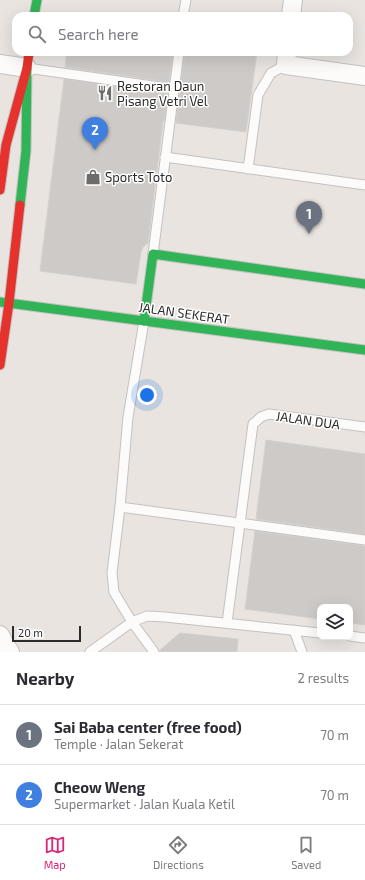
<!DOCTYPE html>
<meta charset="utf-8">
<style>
:root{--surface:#fff;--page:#f7f7f7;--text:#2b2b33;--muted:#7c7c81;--line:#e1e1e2;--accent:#db2777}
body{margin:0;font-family:"Exo 2",sans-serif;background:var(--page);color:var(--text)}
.controls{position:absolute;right:12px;bottom:12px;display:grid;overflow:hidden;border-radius:8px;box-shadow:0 4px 16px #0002}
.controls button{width:36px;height:36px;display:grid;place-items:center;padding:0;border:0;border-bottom:1px solid var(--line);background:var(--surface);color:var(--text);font:20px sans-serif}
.scale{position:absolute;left:12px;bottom:10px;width:69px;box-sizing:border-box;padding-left:4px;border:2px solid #2b2b2b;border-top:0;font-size:11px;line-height:14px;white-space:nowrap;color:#2b2b2b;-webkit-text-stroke:3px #fff;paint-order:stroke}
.you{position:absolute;left:147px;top:395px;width:14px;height:14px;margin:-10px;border:3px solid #fff;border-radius:50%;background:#1a73e8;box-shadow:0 0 0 6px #1a73e833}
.badge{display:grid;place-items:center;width:26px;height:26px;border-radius:50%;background:var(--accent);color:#fff;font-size:13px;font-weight:700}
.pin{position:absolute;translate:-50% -33px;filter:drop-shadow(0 1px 2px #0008)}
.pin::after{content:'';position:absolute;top:21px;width:14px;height:12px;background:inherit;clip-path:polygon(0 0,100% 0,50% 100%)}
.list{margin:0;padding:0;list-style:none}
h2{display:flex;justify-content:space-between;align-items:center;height:52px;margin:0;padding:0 16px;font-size:17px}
h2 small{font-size:13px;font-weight:400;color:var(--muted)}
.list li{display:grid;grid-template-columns:26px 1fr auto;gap:12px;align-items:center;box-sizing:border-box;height:60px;padding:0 16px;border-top:1px solid var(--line)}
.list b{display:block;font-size:15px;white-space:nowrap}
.list p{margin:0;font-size:13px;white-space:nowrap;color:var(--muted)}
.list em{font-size:13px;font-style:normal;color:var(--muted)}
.icon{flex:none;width:22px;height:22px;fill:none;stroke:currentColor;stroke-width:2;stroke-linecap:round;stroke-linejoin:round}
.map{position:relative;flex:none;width:365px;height:652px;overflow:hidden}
.search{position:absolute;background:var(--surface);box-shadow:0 4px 16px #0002;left:12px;right:12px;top:12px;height:44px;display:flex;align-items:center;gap:10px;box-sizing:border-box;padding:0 14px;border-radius:12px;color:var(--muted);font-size:15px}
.sheet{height:172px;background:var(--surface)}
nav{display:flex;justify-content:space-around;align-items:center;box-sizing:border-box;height:56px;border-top:1px solid var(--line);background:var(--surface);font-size:11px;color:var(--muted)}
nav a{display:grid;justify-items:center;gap:2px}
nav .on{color:var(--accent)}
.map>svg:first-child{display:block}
.building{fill:#cecac7;stroke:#d4d0cc}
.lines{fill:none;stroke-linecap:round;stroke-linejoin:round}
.lane-casing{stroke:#c3c1c2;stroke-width:11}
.street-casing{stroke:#c3c1c2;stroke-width:20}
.fast-casing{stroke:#c3c1c2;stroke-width:11}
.jam-casing{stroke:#c3c1c2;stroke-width:11}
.lane{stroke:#fcfbfa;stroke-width:9}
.street{stroke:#fcfbfa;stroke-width:18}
.fast{stroke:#30b455;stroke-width:9}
.jam{stroke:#e5322d;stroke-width:9}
.labels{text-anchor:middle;stroke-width:3;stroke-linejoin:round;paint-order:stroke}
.poi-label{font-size:13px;fill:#2b2b2b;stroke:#fff;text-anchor:start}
.street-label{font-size:13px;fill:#2b2b2b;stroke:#fff}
</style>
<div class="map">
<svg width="365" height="652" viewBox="0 0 365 652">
<rect width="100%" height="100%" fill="#e9e4e0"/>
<!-- building -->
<g class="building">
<path d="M67,52H173L169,82L65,67Z"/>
<path d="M185,52H257L246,132L176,123Z"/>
<path d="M64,79L168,94L164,121H163L148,243L143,247L141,252L136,284L40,271Z"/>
<path d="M266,440L365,454V534L256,519Z"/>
<path d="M255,531L365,546V625L350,623V607H320V619L245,609Z"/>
<path d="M180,633L238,639L237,652H160V650Z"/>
</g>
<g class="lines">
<defs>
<g id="lane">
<path d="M183,16L186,0"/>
<path d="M27,68L174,89"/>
<path d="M165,157L365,185"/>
<path d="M248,169L258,95L271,73L286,65"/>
<path d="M153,254L179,52"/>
<path d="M144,321L128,417L120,507L112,573L114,592L132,622L154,652"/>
<path d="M120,507L365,540"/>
<path d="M227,623L253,424L261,417L269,414L365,427"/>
<path d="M294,630L302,652"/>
<path d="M350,636L365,638"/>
<path d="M90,652L132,622L147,616L165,617L320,633"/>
</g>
<g id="street">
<path d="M291,16L293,0"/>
<path d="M287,52L286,65L365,76"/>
<path d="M0,64L27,68"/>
<path d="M0,635L5,645L10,652"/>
</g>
<g id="fast">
<path d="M34,16L37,0"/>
<path d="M20,205L26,151L27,68"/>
<path d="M0,302L365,350"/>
<path d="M144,321L153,254L365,284"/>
</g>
<g id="jam">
<path d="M0,190L6,145L27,68L29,52"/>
<path d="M0,365L9,303L20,205"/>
</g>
</defs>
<!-- lane casing -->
<use href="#lane" class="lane-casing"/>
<!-- street casing -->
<use href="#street" class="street-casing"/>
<!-- fast casing -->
<use href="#fast" class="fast-casing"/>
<!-- jam casing -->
<use href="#jam" class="jam-casing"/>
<!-- lane -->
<use href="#lane" class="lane"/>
<!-- street -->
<use href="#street" class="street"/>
<!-- fast -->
<use href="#fast" class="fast"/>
<!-- jam -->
<use href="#jam" class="jam"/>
</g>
<!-- icons -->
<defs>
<symbol id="restaurant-bare" viewBox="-9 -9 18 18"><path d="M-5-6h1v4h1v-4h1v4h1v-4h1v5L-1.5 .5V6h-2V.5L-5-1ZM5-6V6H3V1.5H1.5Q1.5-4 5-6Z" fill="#6e6c6a" stroke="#fff" stroke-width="2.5" paint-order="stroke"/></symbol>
<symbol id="shop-bare" viewBox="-9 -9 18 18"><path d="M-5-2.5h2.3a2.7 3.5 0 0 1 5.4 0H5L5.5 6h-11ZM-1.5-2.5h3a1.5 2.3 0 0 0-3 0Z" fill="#6e6c6a" stroke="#fff" stroke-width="2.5" paint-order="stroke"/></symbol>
</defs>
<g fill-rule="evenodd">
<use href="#restaurant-bare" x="94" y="82" width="22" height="22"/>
<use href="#shop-bare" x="82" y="166" width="22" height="22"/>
</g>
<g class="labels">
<!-- poi labels -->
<g class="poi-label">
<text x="117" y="91">Restoran Daun<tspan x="117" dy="15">Pisang Vetri Vel</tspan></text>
<text x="105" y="182">Sports Toto</text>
</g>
<!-- street labels -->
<g class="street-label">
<text transform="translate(184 313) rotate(8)" y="5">JALAN SEKERAT</text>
<text transform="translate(308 420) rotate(8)" y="5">JALAN DUA</text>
</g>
</g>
</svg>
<div class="controls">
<button><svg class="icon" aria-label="layers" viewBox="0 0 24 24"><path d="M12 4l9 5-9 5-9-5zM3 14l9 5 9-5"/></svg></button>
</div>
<div class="scale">20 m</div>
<div class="you"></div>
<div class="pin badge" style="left:309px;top:234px;background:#6b7280">1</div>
<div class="pin badge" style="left:95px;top:150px;background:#3f7fe0">2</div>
<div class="search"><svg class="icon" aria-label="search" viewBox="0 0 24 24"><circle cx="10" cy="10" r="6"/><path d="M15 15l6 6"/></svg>Search here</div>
</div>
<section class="sheet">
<h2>Nearby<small>2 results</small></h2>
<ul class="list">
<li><span class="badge" style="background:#6b7280">1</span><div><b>Sai Baba center (free food)</b><p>Temple · Jalan Sekerat</p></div><em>70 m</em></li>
<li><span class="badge" style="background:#3f7fe0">2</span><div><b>Cheow Weng</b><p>Supermarket · Jalan Kuala Ketil</p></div><em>70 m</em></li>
</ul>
</section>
<nav>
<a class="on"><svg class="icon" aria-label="map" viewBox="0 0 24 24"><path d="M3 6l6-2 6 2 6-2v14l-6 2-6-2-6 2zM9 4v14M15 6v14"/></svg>Map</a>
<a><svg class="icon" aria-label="directions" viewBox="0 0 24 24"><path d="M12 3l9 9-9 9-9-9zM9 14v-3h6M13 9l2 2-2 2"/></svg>Directions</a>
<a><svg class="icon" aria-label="saved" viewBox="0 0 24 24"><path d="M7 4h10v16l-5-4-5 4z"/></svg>Saved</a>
</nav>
